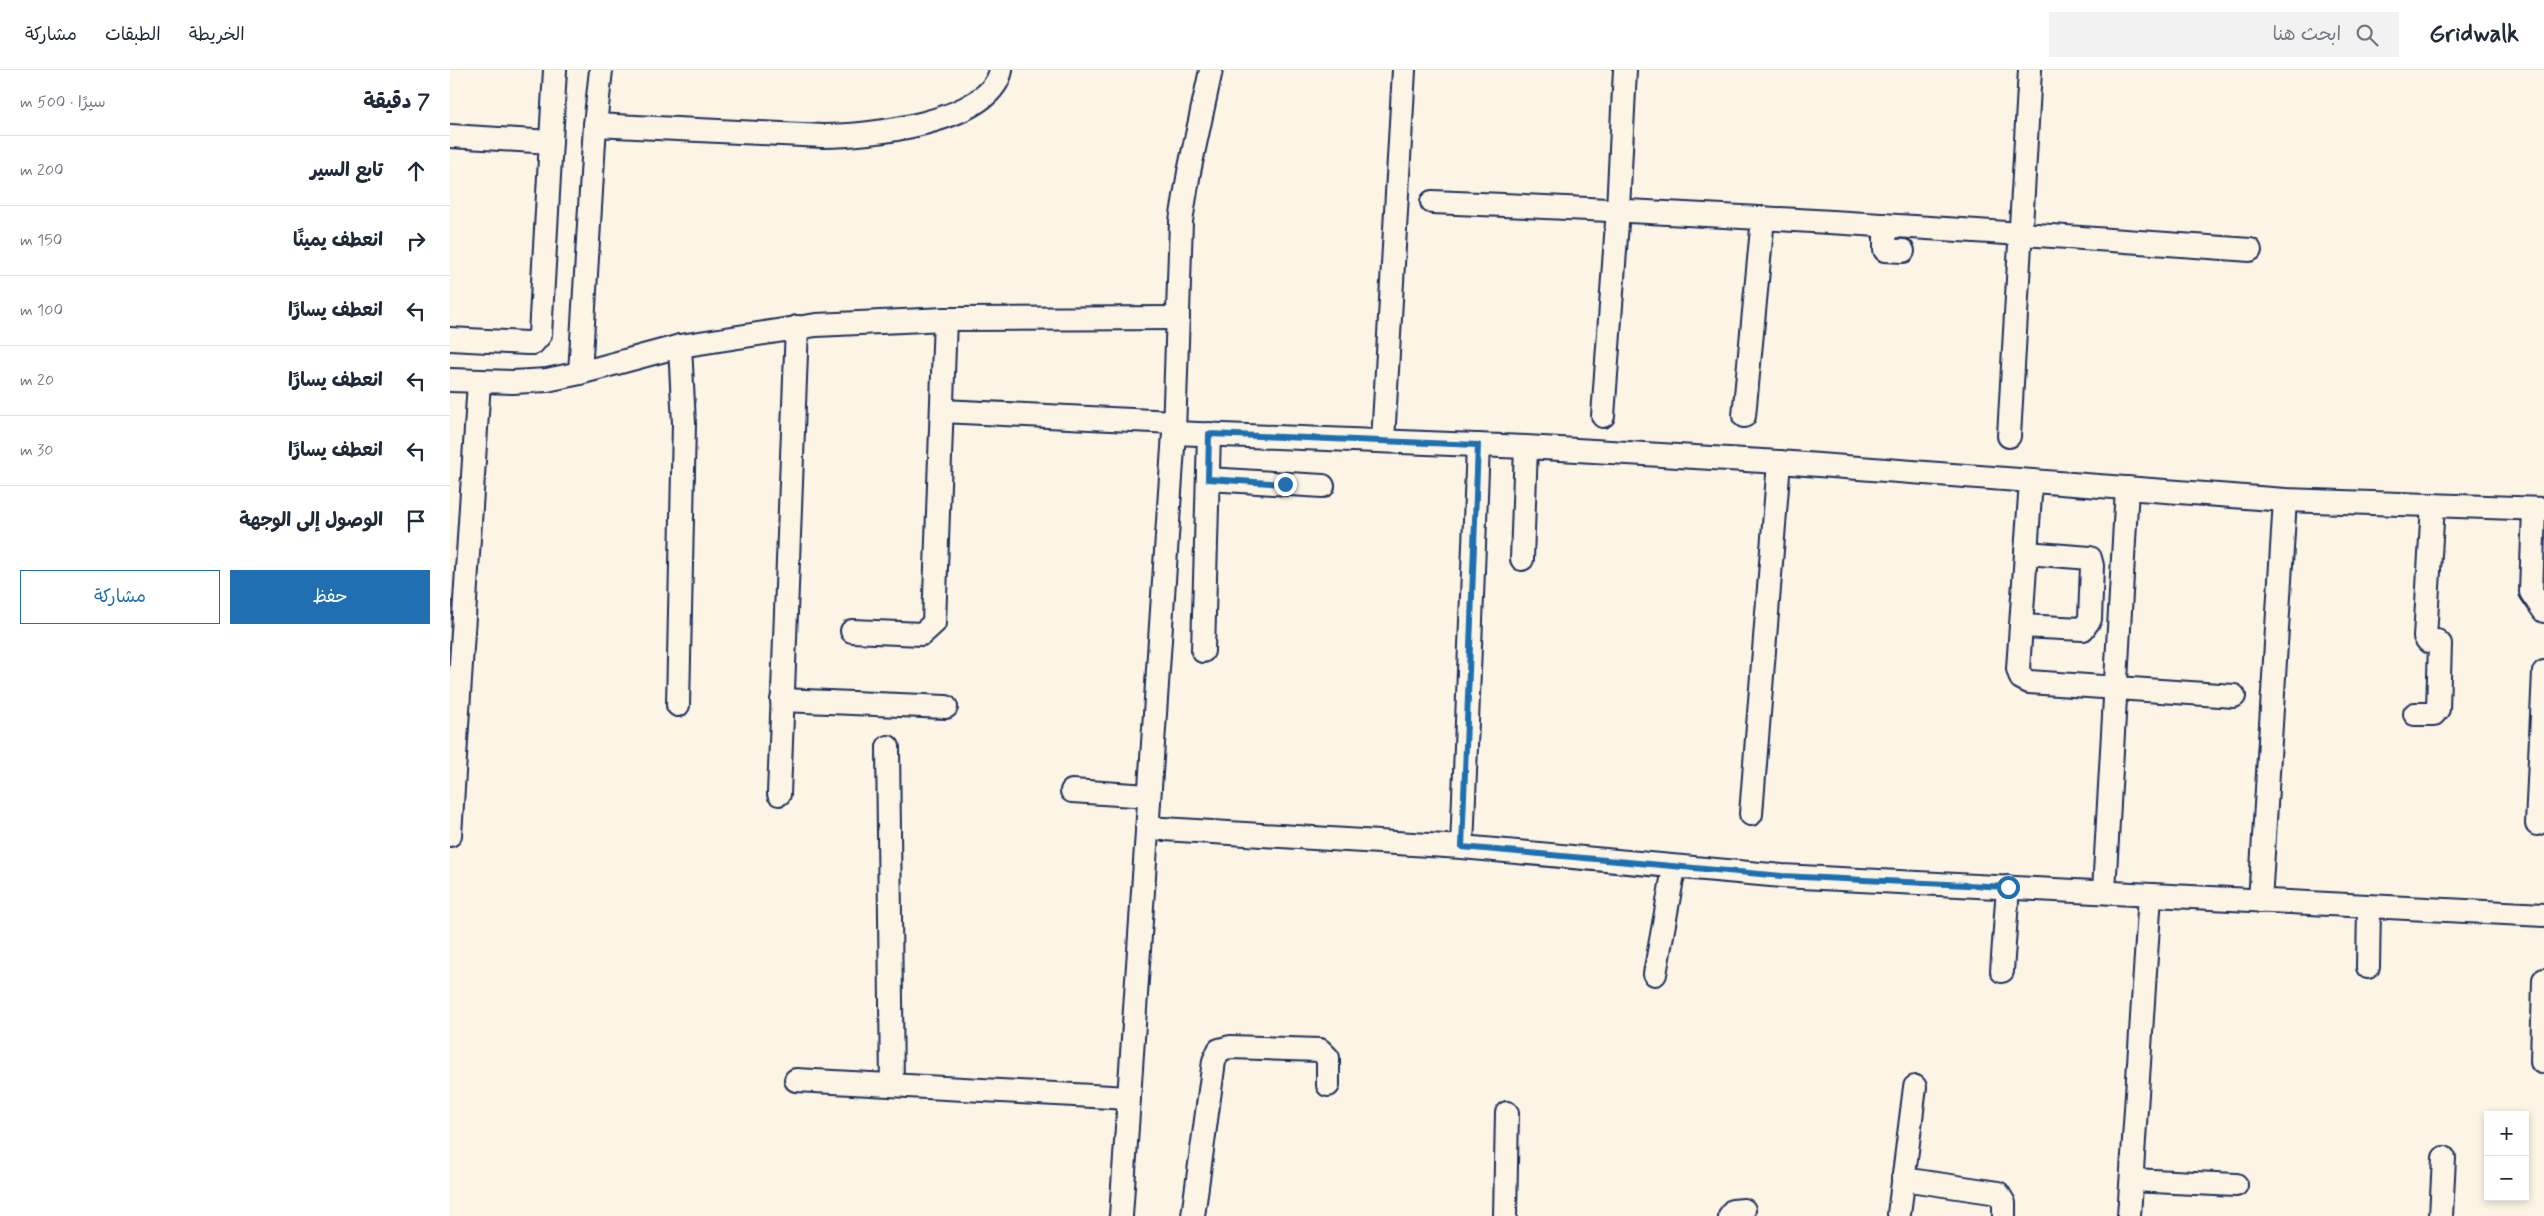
<!DOCTYPE html>
<html lang="ar">
<meta charset="utf-8">
<style>
:root{--surface:#fff;--page:#f2f2f3;--text:#1f2937;--muted:#747a83;--line:#e0e1e3;--accent:#1f6fb2}
body{margin:0;font-family:Mynerve,"Playpen Sans Arabic",sans-serif;background:var(--page);color:var(--text);direction:rtl}
.controls{position:absolute;right:15px;bottom:15px;display:grid;overflow:hidden;border-radius:0px;box-shadow:0 2px 8px #0003}
.controls button{width:45px;height:45px;display:grid;place-items:center;padding:0;border:0;border-bottom:1px solid var(--line);background:var(--surface);color:var(--text);font:25px sans-serif}
.stop{position:absolute;width:15px;height:15px;margin:-11px;border:4px solid #1f6fb2;border-radius:50%;background:#fff}
.stop.end{background:#1f6fb2;border-color:#fff;box-shadow:0 1px 5px #0008}
.list{margin:0;padding:0;list-style:none}
h2{display:flex;justify-content:space-between;align-items:center;height:65px;margin:0;padding:0 20px;font-size:21px}
h2 small{font-size:16px;font-weight:400;color:var(--muted)}
.list li{display:grid;grid-template-columns:32px 1fr auto;gap:15px;align-items:center;box-sizing:border-box;height:70px;padding:0 20px;border-top:1px solid var(--line)}
.list b{display:block;font-size:19px;white-space:nowrap}
.list em{font-size:16px;font-style:normal;color:var(--muted)}
.actions{display:flex;gap:10px;padding:15px 20px}
.actions a{flex:1;padding:11px 0;border:1px solid var(--accent);border-radius:0px;text-align:center;font-size:18px;color:var(--accent)}
.actions .main{background:var(--accent);color:#fff}
.icon{flex:none;width:28px;height:28px;fill:none;stroke:currentColor;stroke-width:2;stroke-linecap:round;stroke-linejoin:round}
.map{position:relative;flex:none;width:2094px;height:1146px;overflow:hidden;direction:ltr}
header{display:flex;align-items:center;gap:30px;box-sizing:border-box;height:70px;padding:0 25px;background:var(--surface);border-bottom:1px solid var(--line)}
header strong{font-size:24px}
nav{display:flex;gap:28px;margin-inline-start:auto;font-size:18px}
.search{width:350px;height:45px;background:var(--page);display:flex;align-items:center;gap:12px;box-sizing:border-box;padding:0 18px;border-radius:0px;color:var(--muted);font-size:19px}
main{display:flex}
aside{flex:1;background:var(--surface)}
.map>svg:first-child{display:block}
.lines{fill:none;stroke-linecap:round;stroke-linejoin:round}
.minor-casing{stroke:#1b2f5e;stroke-width:26}
.minor{stroke:#fcf5e5;stroke-width:22}
.route{stroke:#1f6fb2;stroke-width:6}
</style>
<header>
<strong>Gridwalk</strong>
<div class="search"><svg class="icon" aria-label="search" viewBox="0 0 24 24"><circle cx="10" cy="10" r="6"/><path d="M15 15l6 6"/></svg>ابحث هنا</div>
<nav><a>الخريطة</a><a>الطبقات</a><a>مشاركة</a></nav>
</header>
<main>
<div class="map">
<svg width="2094" height="1146" viewBox="0 0 2094 1146">
<rect width="100%" height="100%" fill="#fcf5e5"/>
<filter id="ink" filterUnits="userSpaceOnUse"><feTurbulence type="fractalNoise" baseFrequency=".02" numOctaves="2"/><feDisplacementMap in="SourceGraphic" scale="10" xChannelSelector="R" yChannelSelector="G"/><feConvolveMatrix kernelMatrix="1 2 1 2 8 2 1 2 1" color-interpolation-filters="sRGB"/></filter>
<g filter="url(#ink)">
<g class="lines">
<defs>
<g id="minor">
<path d="M145,55L373,66C417,66 541,53 551,0"/>
<path d="M0,66L101,72"/>
<path d="M982,132C1255,143 1528,160 1800,180"/>
<path d="M1435,155V180L1453,181"/>
<path d="M0,269L77,273H83L90,265L105,0"/>
<path d="M130,303L145,55L151,0"/>
<path d="M0,310L63,312L97,310L130,303L230,276L366,255L495,249L728,248"/>
<path d="M492,341L724,352"/>
<path d="M1153,346L1168,139L1175,0"/>
<path d="M1294,346L1313,148"/>
<path d="M724,363L1076,377L1329,392L1835,430L2094,439"/>
<path d="M1559,366L1580,0"/>
<path d="M933,371L954,0"/>
<path d="M758,409L873,416"/>
<path d="M1581,411L1568,599L1571,608L1579,612L1784,626"/>
<path d="M2084,439L2081,522L2094,541"/>
<path d="M1072,489L1076,377"/>
<path d="M1571,556L1633,559L1640,549L1642,496L1640,488L1576,483"/>
<path d="M402,561L472,564L484,553L495,249"/>
<path d="M753,581L759,364"/>
<path d="M332,630L496,637"/>
<path d="M228,635L234,354L230,276"/>
<path d="M1965,644H1984L1988,639L1990,574L1987,571H1978L1975,567L1983,435"/>
<path d="M438,677L442,1015"/>
<path d="M622,721L699,726"/>
<path d="M329,724L347,257"/>
<path d="M1301,744L1329,392"/>
<path d="M2087,754L2094,602"/>
<path d="M697,758L1012,777L1332,806L2094,845"/>
<path d="M0,765L29,312"/>
<path d="M1012,777L1028,375"/>
<path d="M1654,821L1677,418"/>
<path d="M1810,831L1835,430"/>
<path d="M1918,897L1919,837"/>
<path d="M1552,901L1558,817"/>
<path d="M1205,904L1224,798"/>
<path d="M2092,992L2094,910"/>
<path d="M346,1010L679,1028"/>
<path d="M1453,1109L1548,1123L1554,1133V1146"/>
<path d="M1682,1110L1786,1115"/>
<path d="M1449,1144L1465,1017"/>
<path d="M671,1146L724,363L731,151L739,102L761,0"/>
<path d="M743,1146L764,991L769,980L780,977L870,980L878,988V1015"/>
<path d="M1055,1146L1057,1043"/>
<path d="M1280,1146L1283,1141L1294,1140"/>
<path d="M1679,1146L1700,825"/>
<path d="M1991,1146L1994,1088"/>
</g>
</defs>
<!-- minor casing -->
<use href="#minor" class="minor-casing"/>
<!-- minor -->
<use href="#minor" class="minor"/>
</g>
</g>
<g class="lines" filter="url(#ink)">
<!-- route -->
<path class="route" d="M835,414L758,409L759,364L1028,375L1012,777L1332,806L1558,817"/>
</g>
</svg>
<div class="controls">
<button>+</button>
<button>−</button>
</div>
<div class="stop" style="left:1558px;top:817px"></div>
<div class="stop end" style="left:835px;top:414px"></div>
</div>
<aside>
<h2>7 دقيقة<small>سيرًا · 500 m</small></h2>
<ul class="list">
<li><svg class="icon" aria-label="ahead" viewBox="0 0 24 24"><path d="M12 20V5M6 11l6-6 6 6"/></svg><div><b>تابع السير</b></div><em>200 m</em></li>
<li><svg class="icon" aria-label="right" viewBox="0 0 24 24"><path d="M7 20v-9h11M14 6l5 5-5 5"/></svg><div><b>انعطف يمينًا</b></div><em>150 m</em></li>
<li><svg class="icon" aria-label="left" viewBox="0 0 24 24"><path d="M17 20v-9H6M10 6l-5 5 5 5"/></svg><div><b>انعطف يسارًا</b></div><em>100 m</em></li>
<li><svg class="icon" aria-label="left" viewBox="0 0 24 24"><path d="M17 20v-9H6M10 6l-5 5 5 5"/></svg><div><b>انعطف يسارًا</b></div><em>20 m</em></li>
<li><svg class="icon" aria-label="left" viewBox="0 0 24 24"><path d="M17 20v-9H6M10 6l-5 5 5 5"/></svg><div><b>انعطف يسارًا</b></div><em>30 m</em></li>
<li><svg class="icon" aria-label="arrive" viewBox="0 0 24 24"><path d="M6 21V4h12l-3 4 3 4H6"/></svg><div><b>الوصول إلى الوجهة</b></div></li>
</ul>
<div class="actions"><a class="main">حفظ</a><a>مشاركة</a></div>
</aside>
</main>
